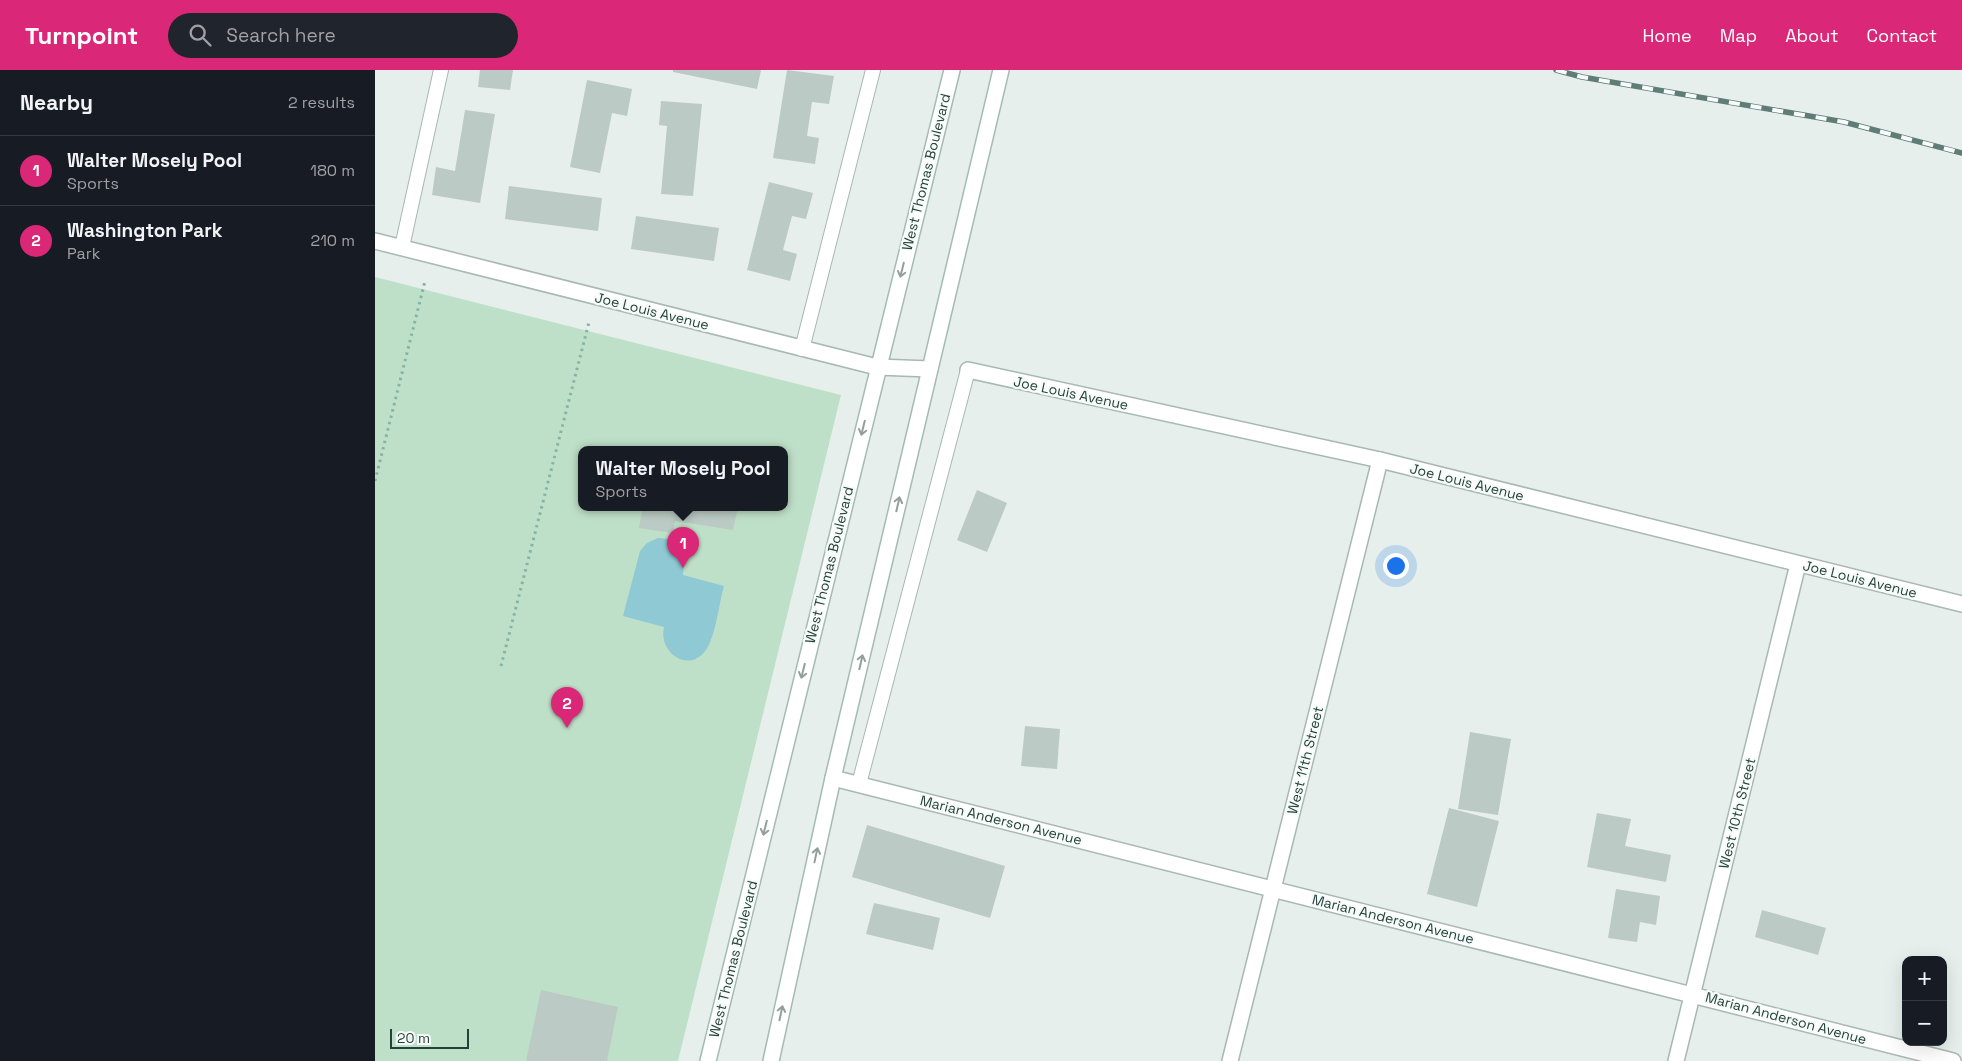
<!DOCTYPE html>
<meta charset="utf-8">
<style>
:root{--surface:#171b24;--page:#20242c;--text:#f1f3f6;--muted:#9ea1a6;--line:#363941;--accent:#db2777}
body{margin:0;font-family:"Space Grotesk",sans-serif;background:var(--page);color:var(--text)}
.controls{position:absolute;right:15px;bottom:15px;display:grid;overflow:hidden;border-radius:10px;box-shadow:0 5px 20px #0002}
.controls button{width:45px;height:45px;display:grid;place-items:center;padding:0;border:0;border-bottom:1px solid var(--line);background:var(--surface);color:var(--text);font:25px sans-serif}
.scale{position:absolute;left:15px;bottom:12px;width:79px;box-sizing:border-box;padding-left:5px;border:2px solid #24423a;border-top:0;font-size:14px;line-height:18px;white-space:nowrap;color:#24423a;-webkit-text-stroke:4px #f7fbf9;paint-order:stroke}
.you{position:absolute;left:1020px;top:495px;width:18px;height:18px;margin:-12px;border:4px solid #fff;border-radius:50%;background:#1a73e8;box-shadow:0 0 0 8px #1a73e833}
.badge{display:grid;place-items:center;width:32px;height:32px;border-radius:50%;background:var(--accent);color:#fff;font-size:16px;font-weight:700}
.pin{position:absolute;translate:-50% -41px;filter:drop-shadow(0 1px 2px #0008)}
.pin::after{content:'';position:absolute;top:26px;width:18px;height:15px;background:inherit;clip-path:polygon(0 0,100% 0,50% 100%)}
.popup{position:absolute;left:203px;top:376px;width:210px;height:65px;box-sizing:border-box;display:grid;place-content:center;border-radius:10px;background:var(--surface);filter:drop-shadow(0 1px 4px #0005);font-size:16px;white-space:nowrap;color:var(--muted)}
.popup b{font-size:19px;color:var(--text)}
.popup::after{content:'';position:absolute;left:50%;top:100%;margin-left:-10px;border:10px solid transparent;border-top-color:var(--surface)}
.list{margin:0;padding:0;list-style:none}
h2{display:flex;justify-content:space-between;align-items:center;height:65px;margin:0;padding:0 20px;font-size:21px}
h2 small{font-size:16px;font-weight:400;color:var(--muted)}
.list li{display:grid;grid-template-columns:32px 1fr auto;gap:15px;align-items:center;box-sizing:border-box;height:70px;padding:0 20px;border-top:1px solid var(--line)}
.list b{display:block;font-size:19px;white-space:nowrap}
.list p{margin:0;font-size:16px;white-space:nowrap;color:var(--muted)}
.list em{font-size:16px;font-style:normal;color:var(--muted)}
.icon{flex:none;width:28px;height:28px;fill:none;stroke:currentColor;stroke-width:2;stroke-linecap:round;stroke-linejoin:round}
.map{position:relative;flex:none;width:1587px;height:991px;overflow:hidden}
header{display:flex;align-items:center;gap:30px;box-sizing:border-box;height:70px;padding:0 25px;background:var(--accent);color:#fff}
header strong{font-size:24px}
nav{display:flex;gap:28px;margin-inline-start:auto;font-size:18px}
.search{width:350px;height:45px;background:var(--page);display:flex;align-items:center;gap:12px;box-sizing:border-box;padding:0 18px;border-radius:28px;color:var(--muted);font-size:19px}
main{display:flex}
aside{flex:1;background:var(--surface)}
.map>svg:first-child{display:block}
.green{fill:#bfe0c8;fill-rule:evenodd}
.water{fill:#8ec9d4}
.building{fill:#bbcac4}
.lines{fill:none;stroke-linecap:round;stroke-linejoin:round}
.lane-casing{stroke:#a8b8b2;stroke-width:16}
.street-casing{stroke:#a8b8b2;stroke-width:18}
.secondary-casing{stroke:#a4bbb3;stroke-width:18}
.path{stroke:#86b3a5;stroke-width:3;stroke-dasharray:2.5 4;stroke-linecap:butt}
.lane{stroke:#fff;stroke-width:14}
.street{stroke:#fff;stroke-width:15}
.secondary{stroke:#fff;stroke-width:15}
.rail-casing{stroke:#5f7d75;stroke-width:5.5}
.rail{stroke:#f7fbf9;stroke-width:4;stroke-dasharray:11;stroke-linecap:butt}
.oneway{stroke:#92a09c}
.labels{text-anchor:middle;stroke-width:4.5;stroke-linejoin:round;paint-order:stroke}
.street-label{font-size:14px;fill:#24423a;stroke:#f7fbf9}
</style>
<header>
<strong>Turnpoint</strong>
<div class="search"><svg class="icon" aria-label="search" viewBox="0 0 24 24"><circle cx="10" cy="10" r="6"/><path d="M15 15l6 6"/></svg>Search here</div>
<nav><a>Home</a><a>Map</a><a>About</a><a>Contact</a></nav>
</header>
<main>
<aside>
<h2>Nearby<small>2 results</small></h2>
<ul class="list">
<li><span class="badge">1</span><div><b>Walter Mosely Pool</b><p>Sports</p></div><em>180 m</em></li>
<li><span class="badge">2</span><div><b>Washington Park</b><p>Park</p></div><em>210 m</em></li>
</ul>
</aside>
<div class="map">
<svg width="1587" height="991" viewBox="0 0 1587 991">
<rect width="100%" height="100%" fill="#e6efeb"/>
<!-- green -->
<path class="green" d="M0,207L466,325L303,991H0ZM207,379H409V437H207Z"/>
<!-- water -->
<path class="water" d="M283,468C309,469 311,483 308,505L349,516C344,533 341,565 331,580C314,604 283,583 289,557L248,546L265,481L272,473Z"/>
<!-- building -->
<g class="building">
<path d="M105,0H138L135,20L103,17Z"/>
<path d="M298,0H386L382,19L298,2Z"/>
<path d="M412,0L459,6L454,34L437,32L432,66L444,68L440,94L398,88Z"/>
<path d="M212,10L257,19L252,46L237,43L225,103L195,97Z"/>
<path d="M286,31L327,34L318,126L286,124L292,56L284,55Z"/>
<path d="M90,40L120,44L105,133L57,125L61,97L80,101Z"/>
<path d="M394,112L438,123L431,149L417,146L408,180L422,184L415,211L372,200Z"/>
<path d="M134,116L227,128L223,161L130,149Z"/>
<path d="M261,146L344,158L339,191L256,179Z"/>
<path d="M602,420L632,433L612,482L582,470Z"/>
<path d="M255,437H363L358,460L300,451L298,463L264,458L267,440Z"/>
<path d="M650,656L685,659L682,699L646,696Z"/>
<path d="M1095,662L1136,669L1123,745L1083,739Z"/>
<path d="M1074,738L1124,751L1102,837L1052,824Z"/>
<path d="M1222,743L1256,749L1250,776L1296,785L1291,812L1212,797Z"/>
<path d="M492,755L630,796L615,848L477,807Z"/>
<path d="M1241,819L1285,826L1281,855L1265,852L1262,872L1233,868Z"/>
<path d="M499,833L565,848L558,880L491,864Z"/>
<path d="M1387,840L1451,858L1443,885L1380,867Z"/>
<path d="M166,920L243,937L232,991H151Z"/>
</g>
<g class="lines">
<defs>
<g id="lane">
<path d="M27,177L66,0"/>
<path d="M427,279L498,0"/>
<path d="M484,714L593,300"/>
</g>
<g id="street">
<path d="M0,171L502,297L555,299"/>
<path d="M593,300L1005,390L1587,534"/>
<path d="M458,708L1578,991"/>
<path d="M855,991L1005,390"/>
<path d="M1301,991L1423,494"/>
</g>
<g id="secondary">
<path d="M333,991L577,0"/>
<path d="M396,991L458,708L626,0"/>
</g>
</defs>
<!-- lane casing -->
<use href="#lane" class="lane-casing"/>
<!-- street casing -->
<use href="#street" class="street-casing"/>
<!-- secondary casing -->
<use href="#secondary" class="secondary-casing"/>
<!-- path -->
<g class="path">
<path d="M0,411L50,211"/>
<path d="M126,596L214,252"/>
</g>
<!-- lane -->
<use href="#lane" class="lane"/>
<!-- street -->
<use href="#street" class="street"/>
<!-- secondary -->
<use href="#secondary" class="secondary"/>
<defs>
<path id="rail" d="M1181,0L1207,7L1469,52L1587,83"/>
</defs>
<!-- rail casing -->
<use href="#rail" class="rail-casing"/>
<!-- rail -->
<use href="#rail" class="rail"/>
</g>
<!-- one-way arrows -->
<defs><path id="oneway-shaft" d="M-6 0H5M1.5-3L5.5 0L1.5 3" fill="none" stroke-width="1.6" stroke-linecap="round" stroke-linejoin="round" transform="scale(1.25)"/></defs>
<g class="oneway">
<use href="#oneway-shaft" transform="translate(527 200) rotate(104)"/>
<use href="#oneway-shaft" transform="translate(488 358) rotate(104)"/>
<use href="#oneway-shaft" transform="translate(523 434) rotate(-77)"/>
<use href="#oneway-shaft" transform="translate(486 592) rotate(-77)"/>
<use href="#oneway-shaft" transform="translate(428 601) rotate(104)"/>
<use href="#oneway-shaft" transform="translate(390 758) rotate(104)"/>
<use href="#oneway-shaft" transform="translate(441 785) rotate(-78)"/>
<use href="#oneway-shaft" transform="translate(406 943) rotate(-78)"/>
</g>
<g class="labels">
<!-- street labels -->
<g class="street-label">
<text transform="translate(551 102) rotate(-76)" y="5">West Thomas Boulevard</text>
<text transform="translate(277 241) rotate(14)" y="5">Joe Louis Avenue</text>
<text transform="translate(696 323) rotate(12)" y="5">Joe Louis Avenue</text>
<text transform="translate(1092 412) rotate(14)" y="5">Joe Louis Avenue</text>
<text transform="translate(454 495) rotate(-76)" y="5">West Thomas Boulevard</text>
<text transform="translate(1485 509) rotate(14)" y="5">Joe Louis Avenue</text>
<text transform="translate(930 690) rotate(-76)" y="5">West 11th Street</text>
<text transform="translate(1362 743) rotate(-76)" y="5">West 10th Street</text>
<text transform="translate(626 750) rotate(14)" y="5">Marian Anderson Avenue</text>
<text transform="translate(1018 849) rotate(14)" y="5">Marian Anderson Avenue</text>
<text transform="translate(358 889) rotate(-76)" y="5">West Thomas Boulevard</text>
<text transform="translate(1411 948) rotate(15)" y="5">Marian Anderson Avenue</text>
</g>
</g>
</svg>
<div class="controls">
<button>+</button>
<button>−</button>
</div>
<div class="scale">20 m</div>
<div class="you"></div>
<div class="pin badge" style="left:308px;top:498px">1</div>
<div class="popup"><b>Walter Mosely Pool</b>Sports</div>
<div class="pin badge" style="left:192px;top:658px">2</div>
</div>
</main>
